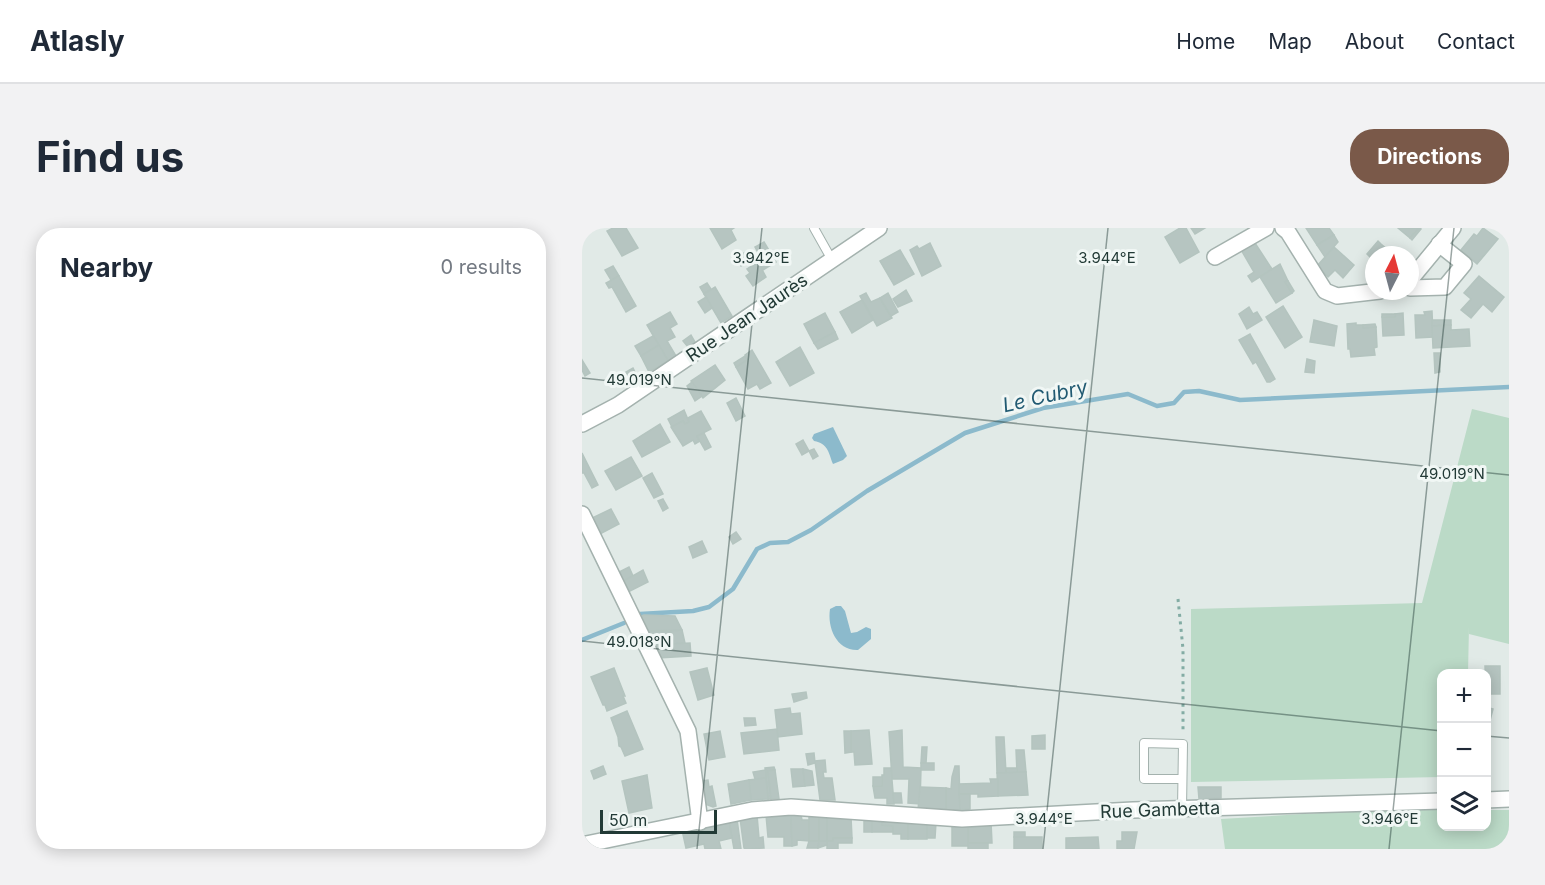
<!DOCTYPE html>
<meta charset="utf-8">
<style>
:root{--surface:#fff;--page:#f2f2f3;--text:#1f2937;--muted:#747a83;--line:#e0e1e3;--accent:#7a5949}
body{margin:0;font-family:Inter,sans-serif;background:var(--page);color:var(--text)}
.controls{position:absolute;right:18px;bottom:18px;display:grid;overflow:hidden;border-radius:12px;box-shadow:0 3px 15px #0003}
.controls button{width:54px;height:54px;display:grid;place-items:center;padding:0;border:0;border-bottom:2px solid var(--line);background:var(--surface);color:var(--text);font:30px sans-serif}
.compass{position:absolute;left:783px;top:18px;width:54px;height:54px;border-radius:50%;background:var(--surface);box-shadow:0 3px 15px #0003;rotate:6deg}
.scale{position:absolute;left:18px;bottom:15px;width:117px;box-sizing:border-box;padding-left:6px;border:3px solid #223a36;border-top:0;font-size:16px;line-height:21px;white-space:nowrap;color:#223a36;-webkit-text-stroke:4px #f1f7f5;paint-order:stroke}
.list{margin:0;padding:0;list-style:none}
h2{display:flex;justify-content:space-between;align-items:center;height:78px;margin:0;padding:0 24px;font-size:26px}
h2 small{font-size:20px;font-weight:400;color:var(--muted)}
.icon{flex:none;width:33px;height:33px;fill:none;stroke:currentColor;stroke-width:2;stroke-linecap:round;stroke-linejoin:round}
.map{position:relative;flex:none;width:927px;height:621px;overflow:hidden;border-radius:24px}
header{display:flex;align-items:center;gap:36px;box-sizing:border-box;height:84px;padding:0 30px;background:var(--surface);border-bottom:2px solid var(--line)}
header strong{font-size:28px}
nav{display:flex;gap:33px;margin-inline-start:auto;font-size:21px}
.intro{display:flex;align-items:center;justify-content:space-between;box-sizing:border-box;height:144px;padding:0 36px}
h1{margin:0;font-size:42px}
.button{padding:15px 27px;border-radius:24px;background:var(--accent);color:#fff;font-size:21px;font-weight:700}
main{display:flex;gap:36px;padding:0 36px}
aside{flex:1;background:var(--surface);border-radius:24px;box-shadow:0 3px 15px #0003}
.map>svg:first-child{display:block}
.green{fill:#bbdac7}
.water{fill:#8cbacc}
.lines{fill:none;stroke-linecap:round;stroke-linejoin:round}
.stream{stroke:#8cbacc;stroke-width:4.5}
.building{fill:#b6c5c1;stroke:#b4c4bf;stroke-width:1.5}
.service-casing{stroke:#a4b2ae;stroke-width:10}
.minor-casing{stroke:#a4b2ae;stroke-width:18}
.path{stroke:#83aca4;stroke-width:3;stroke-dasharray:3 4.5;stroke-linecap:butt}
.service{stroke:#fff;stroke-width:8}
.minor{stroke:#fff;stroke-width:15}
.ticks{fill:none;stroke:#223a36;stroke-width:1.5;stroke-opacity:0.45}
.labels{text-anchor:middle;stroke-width:6;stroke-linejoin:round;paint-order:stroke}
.street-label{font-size:18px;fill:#223a36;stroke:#f1f7f5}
.water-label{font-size:20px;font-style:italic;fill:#215a72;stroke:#f1f7f5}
.ticks-label{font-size:15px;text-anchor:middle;fill:#223a36;stroke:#f1f7f5;stroke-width:6;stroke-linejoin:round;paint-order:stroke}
</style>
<header>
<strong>Atlasly</strong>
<nav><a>Home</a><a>Map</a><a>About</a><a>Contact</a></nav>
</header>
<div class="intro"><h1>Find us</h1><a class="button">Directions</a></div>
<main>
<aside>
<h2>Nearby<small>0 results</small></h2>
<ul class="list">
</ul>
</aside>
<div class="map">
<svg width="927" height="621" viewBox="0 0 927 621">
<rect width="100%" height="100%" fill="#e1eae7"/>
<!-- green -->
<g class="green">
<path d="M890,181L927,190V416L887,406V399L886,445L860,446L859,549L609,554V381L840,375Z"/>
<path d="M787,582H859L860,598H904L905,582H927V621H643L639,591Z"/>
</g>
<!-- water -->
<g class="water">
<path d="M251,199L265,228L261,232L251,236C246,223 246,216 232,213L230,210L232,206Z"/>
<path d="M254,378H259L263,383L269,405L275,404L284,399L289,401V411L276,422C255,423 245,400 248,381Z"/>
</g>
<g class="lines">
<!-- stream -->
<g class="stream">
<path d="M58,386L111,383L127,379L151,361L175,321L188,315L206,314L229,302L285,263L383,205L461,180L546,166L575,178L592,175L602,164L617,163L658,172L927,159"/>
<path d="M0,412L42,395"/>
</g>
</g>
<!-- building -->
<g class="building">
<path d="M31,0H44L56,20L40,28L25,3Z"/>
<path d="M128,0H152L149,2L154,12L140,21Z"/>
<path d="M598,0H604L617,24L598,35L583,9Z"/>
<path d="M609,0H623L613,6Z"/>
<path d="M724,0H747L752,7L735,17Z"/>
<path d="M816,0H837L828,10Z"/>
<path d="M837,0L839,1L830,12L828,10Z"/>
<path d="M901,0L916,11L895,36L879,22L892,6L895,8Z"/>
<path d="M752,7L756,14L743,29L735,17Z"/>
<path d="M671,12L690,41L670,54L666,48L672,44L658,20Z"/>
<path d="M796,13L799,16L812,27H792V33L785,26Z"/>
<path d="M182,14L194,34L181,42L174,31L178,28L173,19Z"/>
<path d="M348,15L359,38L340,48L328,22L335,18L337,21Z"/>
<path d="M752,19L772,37L761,50L753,42L746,49L735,38Z"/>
<path d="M318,22L332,46L312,57L298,33Z"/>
<path d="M166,23L170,28L163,32L160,26Z"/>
<path d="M160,26L164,35L159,38L154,30Z"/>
<path d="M176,34L184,49L171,58L164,48L168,45L165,41Z"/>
<path d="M698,36L706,53L703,54L710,65L694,75L678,49Z"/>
<path d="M31,38L37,48L29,52L23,42Z"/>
<path d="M37,48L54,78L44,84L30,59L27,60L24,55Z"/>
<path d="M897,48L922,69L910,84L901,76L889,90L879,82L889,71L882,65Z"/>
<path d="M706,53L712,63L710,65L703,54Z"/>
<path d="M125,55L129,61L122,66L118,59Z"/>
<path d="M133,59L150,88L139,95L122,66Z"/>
<path d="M324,62L330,73L316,79L311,71Z"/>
<path d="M284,65L289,74L298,70L310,90L295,98L278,68Z"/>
<path d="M306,65L316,84L309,88L298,70Z"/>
<path d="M124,69L130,80L123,85L116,74Z"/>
<path d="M280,72L291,92L270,105L258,84Z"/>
<path d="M701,78L720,109L703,120L684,89Z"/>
<path d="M667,79L671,86L675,84L680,92L665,101L657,86Z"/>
<path d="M850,83L851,109L834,110L833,87H843L842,84Z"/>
<path d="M88,84L95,96L88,100L93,109L85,113L94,128L86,133L65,97Z"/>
<path d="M243,85L253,104L232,115L222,96Z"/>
<path d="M821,85L822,107L801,108L800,89H813V86Z"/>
<rect x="800" y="86" width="13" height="3"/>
<path d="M732,92L755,98L752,118L728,114Z"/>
<path d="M850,92H869V97L850,98Z"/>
<path d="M774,95V97H781V100L794,99L795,119L792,120L793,127L769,129L768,121H766L765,96Z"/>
<path d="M793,96L794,99L781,100V97Z"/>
<path d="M869,97V102L887,101L888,118L851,120L850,98Z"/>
<path d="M253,104L256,111L236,121L232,115Z"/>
<path d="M668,106L693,151L688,154H685L674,134L671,136L657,112Z"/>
<path d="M109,107L113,114L106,119L101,113Z"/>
<path d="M71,108L77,117L59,128L53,118Z"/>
<path d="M77,117L86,133L67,144L59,128Z"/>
<path d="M218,119L232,145L208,158L194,134Z"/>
<path d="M170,122L189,155L178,161L175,156L166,161L154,139L165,132L163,127Z"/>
<path d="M852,125H858V144L853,145Z"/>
<path d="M163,128L165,132L154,139L152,135Z"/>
<path d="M725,131L733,133L732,145L723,144Z"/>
<path d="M0,132L8,145L3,148L0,142Z"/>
<path d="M133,137L143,152L121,170L109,153Z"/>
<path d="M51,140L56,150L49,154L44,144Z"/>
<path d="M110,154L120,168L113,173L105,158Z"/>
<path d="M154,170L163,188L154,193L145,175Z"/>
<path d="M102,182L107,194L103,196L101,193L90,199L86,191Z"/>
<path d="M119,183L129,201L115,208L118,213L113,216L111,212L101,218L89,199L101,193L103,196L107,194L106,190Z"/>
<path d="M78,196L88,214L60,229L51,213Z"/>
<path d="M122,205L129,219L123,222L115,208Z"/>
<path d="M221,212L227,223L220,227L214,216Z"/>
<path d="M232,221L236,228L231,231L227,223Z"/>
<path d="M0,225L16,257L10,260L2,245H0Z"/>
<path d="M49,229L60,248L34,262L23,243Z"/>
<path d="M70,245L81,266L72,270L61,250Z"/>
<path d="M81,271L86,280L81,283L76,273Z"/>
<path d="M29,281L37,296L16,307L8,291Z"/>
<path d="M154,304L159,311L151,316L147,309Z"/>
<path d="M120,313L125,324L111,330L107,319Z"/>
<path d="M47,339L51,348L40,354L35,345Z"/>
<path d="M61,342L66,354L46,364L40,354Z"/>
<path d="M62,387L93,388L100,402L63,403L56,389Z"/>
<path d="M100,402L103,415L91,416L89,403Z"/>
<path d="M63,403H89L91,416L70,417Z"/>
<path d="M108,415L109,428L76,430L70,417Z"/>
<path d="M903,438H918V466H904Z"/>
<path d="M32,440L43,468H41L44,475L25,483L23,477H21L9,449Z"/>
<path d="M125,440L132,467L116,472L108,444Z"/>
<path d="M224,464L225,470L212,474L210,466Z"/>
<path d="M904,479L911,481L905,504L904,503Z"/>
<path d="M208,480L209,486L218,485L220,506L196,509L193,482Z"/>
<path d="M45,483L61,521L43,528L39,519L37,518L36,509L29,490Z"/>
<path d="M162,490H173L174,497L163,498Z"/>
<path d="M195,501L197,522L162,526L159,505Z"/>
<path d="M287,502L290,536L273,537L272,524H269V503Z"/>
<path d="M320,502L321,539L339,540L338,576L326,575L327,551H310L307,504Z"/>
<path d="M138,503L143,529L127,532L122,506Z"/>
<path d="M262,503H269V524L263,525Z"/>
<path d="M463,507V521H450V508Z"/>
<path d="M414,509H422L424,545H415Z"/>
<path d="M340,519H345L344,535H339Z"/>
<path d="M434,522H442L444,544L435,545Z"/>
<path d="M232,525L233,535L226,537L224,526Z"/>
<path d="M243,532L244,544H241L242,550H250L253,572H238L233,533Z"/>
<rect x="339" y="535" width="13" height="7"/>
<path d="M21,538L24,546L12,551L9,543Z"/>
<path d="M373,538H377L378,582H364V560L369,561L370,549Z"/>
<path d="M192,539L193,542L186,543L189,571H186L183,540Z"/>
<path d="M302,540H309L312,576H305V570H293L291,558H300V547H302Z"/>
<rect x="424" y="540" width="11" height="5"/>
<path d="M209,541H221L223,558L211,559Z"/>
<path d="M221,541L230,543L232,557L223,558Z"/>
<path d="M184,542V550L173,551L171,544Z"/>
<path d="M193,542L197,571H189L186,543Z"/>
<path d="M444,544L446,567L416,568L415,545Z"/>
<path d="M65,547L70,580L47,585L40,553Z"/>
<rect x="291" y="549" width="9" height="9"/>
<path d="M184,550L186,571L169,572L167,552Z"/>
<path d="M408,551H416V568L396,569V566H377V556L409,555Z"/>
<path d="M126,552L127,559L130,558L134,578L131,579L123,576L119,553Z"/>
<path d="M167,552L169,572L149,576L146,556Z"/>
<path d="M338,559L364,560V582H336Z"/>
<path d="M616,559H639V570L617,571Z"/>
<path d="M311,565H319L320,575H312Z"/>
<path d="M377,566H388V581L378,582Z"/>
<path d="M175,587L177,610L181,609L182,620L164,621L162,620L158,590Z"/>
<path d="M184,587H209L210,618H202V609H186Z"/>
<path d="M209,587H219L220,592H227V613L215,612V617L210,618Z"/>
<path d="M227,587L237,588V613H227Z"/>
<rect x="237" y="588" width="8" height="25"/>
<path d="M245,588L269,589L270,610H251V613H245Z"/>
<rect x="282" y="590" width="8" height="14"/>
<path d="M290,590H301L300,597L311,598V604H290Z"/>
<path d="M301,590L326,591V611H319V606H311V598L300,597Z"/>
<path d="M155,591L159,621H152L147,593Z"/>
<rect x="326" y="591" width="19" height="20"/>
<path d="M147,593L150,610L137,613L139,621H123L122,616L104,620L100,602Z"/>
<path d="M345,594L354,595L353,610H345Z"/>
<path d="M386,594H409L410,615H386Z"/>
<path d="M370,596L386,597V618H370Z"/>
<rect x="432" y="604" width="11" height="5"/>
<path d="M540,604H555L552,621H535V613H540Z"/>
<rect x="432" y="609" width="28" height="12"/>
<path d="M516,609L517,621H484V610Z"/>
<path d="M251,610H270V615H256V621H245V613H251Z"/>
<path d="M227,613H237L236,620H225Z"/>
<path d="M237,613H245V617L236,620Z"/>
<rect x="386" y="615" width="20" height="6"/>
</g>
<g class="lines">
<defs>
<g id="service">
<path d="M232,0L250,32"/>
<path d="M600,581L601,516L562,515V551H600"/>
</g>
<g id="minor">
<path d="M701,0L706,4L743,63L755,68L798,63"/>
<path d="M633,29L684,0"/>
<path d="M828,52L871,0"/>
<path d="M828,60L863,59L882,36L857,16"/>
<path d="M0,196L36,177L297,0"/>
<path d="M0,286L106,503L118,594"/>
<path d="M904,572L927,571"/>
<path d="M0,617L170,582L209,579L380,591L551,582L860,573"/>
</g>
</defs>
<!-- service casing -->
<use href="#service" class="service-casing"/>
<!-- minor casing -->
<use href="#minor" class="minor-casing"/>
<!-- path -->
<path class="path" d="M596,371L601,421V505"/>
<!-- service -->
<use href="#service" class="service"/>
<!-- minor -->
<use href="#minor" class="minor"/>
</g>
<!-- ticks -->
<path class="ticks" d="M0,150L927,247M0,413L860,503M904,508L927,510M115,621L180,0M461,621L526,0M807,621L872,0"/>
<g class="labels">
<!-- street labels -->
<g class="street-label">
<text transform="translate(165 90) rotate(-34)" y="6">Rue Jean Jaurès</text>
<text transform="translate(578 582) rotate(-2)" y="6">Rue Gambetta</text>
</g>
<!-- water labels -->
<g class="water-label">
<text transform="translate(463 168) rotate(-13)" y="7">Le Cubry</text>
</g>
</g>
<g class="ticks-label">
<text x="179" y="35">3.942°E</text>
<text x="525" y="35">3.944°E</text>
<text x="57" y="157">49.019°N</text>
<text x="870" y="251">49.019°N</text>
<text x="57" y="419">49.018°N</text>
<text x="462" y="596">3.944°E</text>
<text x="808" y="596">3.946°E</text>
</g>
</svg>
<div class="controls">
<button>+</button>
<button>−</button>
<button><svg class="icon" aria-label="layers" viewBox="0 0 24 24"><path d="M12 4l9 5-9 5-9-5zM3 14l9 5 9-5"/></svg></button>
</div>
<svg class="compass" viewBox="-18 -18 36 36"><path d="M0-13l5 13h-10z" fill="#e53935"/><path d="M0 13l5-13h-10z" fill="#747a83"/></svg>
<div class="scale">50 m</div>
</div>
</main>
